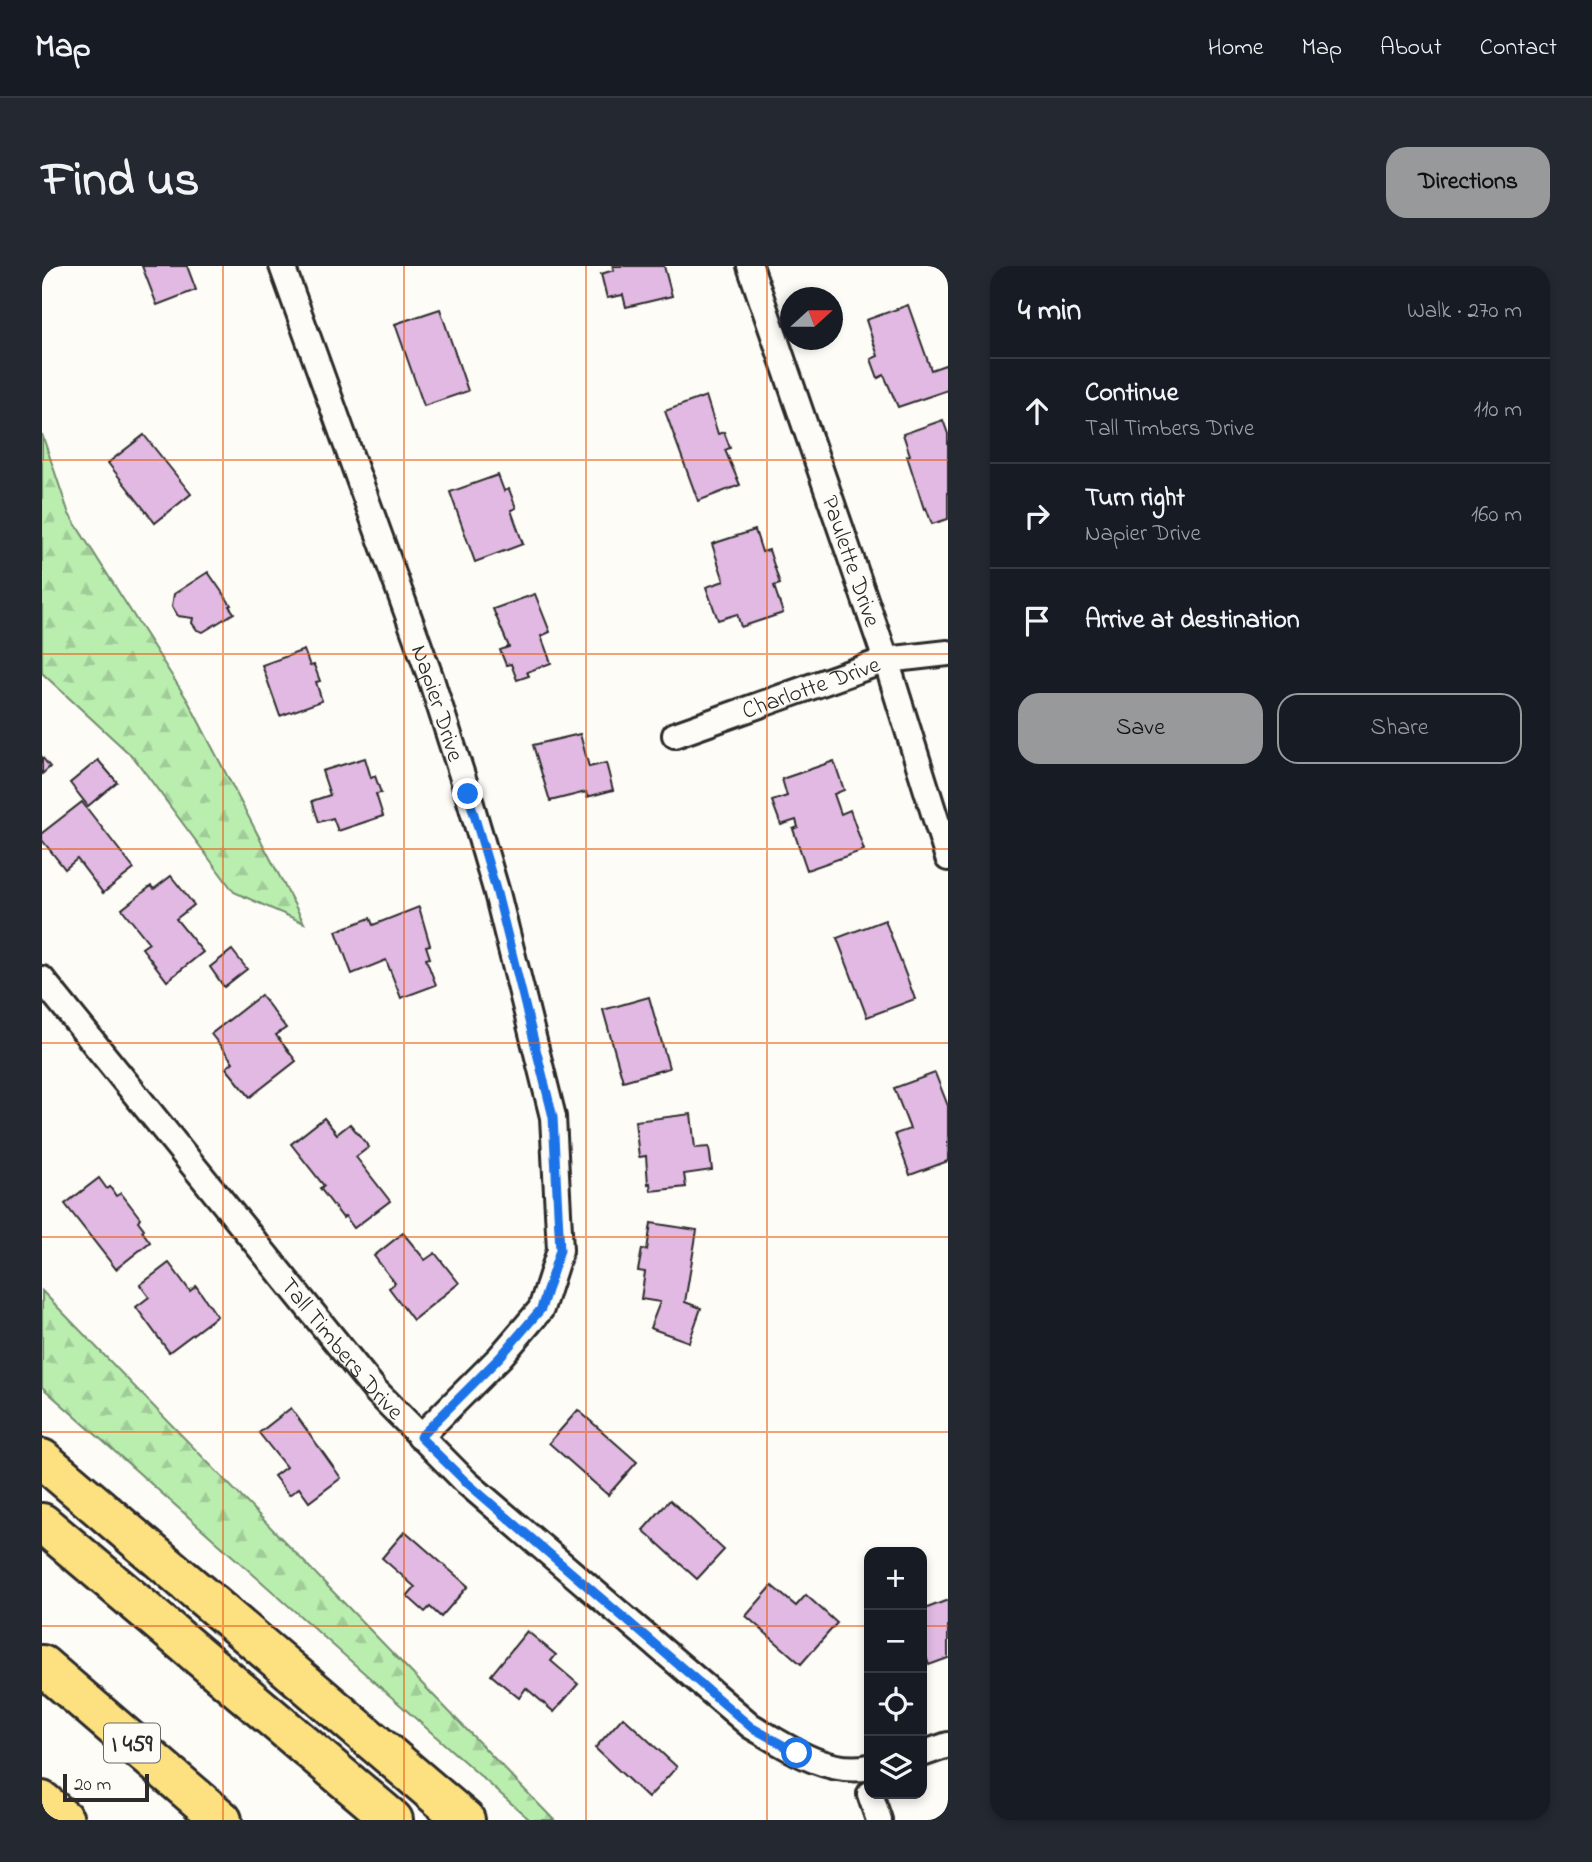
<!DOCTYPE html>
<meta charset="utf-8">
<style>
:root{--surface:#171b24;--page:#242831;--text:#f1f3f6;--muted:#9ea1a6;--line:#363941;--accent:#98999b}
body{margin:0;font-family:"Indie Flower",sans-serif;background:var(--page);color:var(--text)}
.controls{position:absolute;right:21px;bottom:21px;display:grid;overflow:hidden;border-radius:14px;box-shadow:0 4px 10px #0003}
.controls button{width:63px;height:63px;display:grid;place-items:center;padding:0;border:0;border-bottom:2px solid var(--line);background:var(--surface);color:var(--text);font:35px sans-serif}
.compass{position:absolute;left:738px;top:21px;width:63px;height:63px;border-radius:50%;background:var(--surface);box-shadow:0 4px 10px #0003;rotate:69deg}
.scale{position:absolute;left:21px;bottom:18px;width:86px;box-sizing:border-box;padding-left:7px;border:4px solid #2b2b2b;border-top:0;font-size:19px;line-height:24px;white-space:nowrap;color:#2b2b2b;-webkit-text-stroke:5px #fdfcf7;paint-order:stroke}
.stop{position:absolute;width:21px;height:21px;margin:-16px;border:5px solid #1a73e8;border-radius:50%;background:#fff}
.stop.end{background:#1a73e8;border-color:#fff;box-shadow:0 2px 7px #0008}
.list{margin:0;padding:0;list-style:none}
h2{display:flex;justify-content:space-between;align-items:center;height:91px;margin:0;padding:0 28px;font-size:30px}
h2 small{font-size:23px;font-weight:400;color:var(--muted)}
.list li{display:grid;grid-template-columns:46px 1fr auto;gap:21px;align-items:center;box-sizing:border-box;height:105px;padding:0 28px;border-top:2px solid var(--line)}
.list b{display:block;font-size:26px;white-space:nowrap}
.list p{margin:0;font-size:23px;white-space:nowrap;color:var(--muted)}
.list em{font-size:23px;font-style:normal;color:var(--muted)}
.actions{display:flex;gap:14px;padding:21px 28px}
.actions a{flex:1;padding:16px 0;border:2px solid var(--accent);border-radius:21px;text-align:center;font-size:24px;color:var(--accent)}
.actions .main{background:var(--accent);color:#111}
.icon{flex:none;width:38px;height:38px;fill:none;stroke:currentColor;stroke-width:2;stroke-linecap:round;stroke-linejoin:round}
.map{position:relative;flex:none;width:906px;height:1554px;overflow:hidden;border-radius:21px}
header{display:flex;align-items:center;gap:42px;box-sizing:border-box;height:98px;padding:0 35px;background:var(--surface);border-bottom:2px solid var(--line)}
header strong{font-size:33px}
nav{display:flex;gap:38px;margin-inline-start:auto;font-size:24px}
.intro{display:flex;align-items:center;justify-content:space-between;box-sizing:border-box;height:168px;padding:0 42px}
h1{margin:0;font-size:49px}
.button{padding:18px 32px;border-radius:21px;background:var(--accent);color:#111;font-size:24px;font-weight:700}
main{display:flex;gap:42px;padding:0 42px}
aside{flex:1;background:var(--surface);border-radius:21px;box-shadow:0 4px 10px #0003}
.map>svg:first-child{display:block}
.forest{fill:url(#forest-firs);stroke:#728c6d;stroke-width:2}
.building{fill:#e1b9e2;stroke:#2b2b2b;stroke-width:2}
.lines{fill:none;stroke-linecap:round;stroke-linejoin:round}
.street-casing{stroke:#2b2b2b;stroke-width:30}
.highway-casing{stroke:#2b2b2b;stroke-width:44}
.street{stroke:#fdfcf7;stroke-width:24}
.highway{stroke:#fde080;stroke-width:38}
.route{stroke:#1a73e8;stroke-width:9}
.grid{fill:none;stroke:#e8590c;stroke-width:2;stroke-opacity:0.55}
.labels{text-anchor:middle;stroke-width:7;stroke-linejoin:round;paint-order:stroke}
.shield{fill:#fdfcf7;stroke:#6a6a68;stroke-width:2}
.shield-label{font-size:23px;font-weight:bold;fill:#2b2b2b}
.street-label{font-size:24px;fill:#2b2b2b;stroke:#fdfcf7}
</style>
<header>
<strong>Map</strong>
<nav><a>Home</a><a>Map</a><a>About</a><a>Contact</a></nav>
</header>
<div class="intro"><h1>Find us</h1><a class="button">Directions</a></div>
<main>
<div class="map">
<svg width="906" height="1554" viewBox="0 0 906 1554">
<defs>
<pattern id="forest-firs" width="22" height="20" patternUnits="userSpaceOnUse" patternTransform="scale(1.75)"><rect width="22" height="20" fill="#baeeaf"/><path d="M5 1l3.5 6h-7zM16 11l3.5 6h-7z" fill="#a0cc97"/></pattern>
</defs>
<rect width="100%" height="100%" fill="#fdfcf7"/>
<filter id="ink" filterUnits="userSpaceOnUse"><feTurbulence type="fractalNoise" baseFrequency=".0143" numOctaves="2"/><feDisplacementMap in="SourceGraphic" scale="14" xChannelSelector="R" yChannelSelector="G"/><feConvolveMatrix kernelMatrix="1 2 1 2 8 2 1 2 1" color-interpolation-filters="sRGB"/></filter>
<g filter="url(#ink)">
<!-- forest -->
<g class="forest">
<path d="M0,168L27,248L146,435L262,657L192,626L92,492L0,407Z"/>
<path d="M0,1025L512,1554H488L0,1121Z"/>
</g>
<!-- building -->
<g class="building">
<path d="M100,0H145L154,24L115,39Z"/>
<path d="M571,0H622L630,30L584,41L581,29L565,32L559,8L572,4Z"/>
<path d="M866,39L889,104L906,98V124L856,141L842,109L836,112L829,93L836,90L824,54Z"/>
<path d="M398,43L426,125L382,140L353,58Z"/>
<path d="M664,130L676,168L682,166L688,182L683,184L698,219L656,235L623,145Z"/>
<path d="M901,154L906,168V253L890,258L884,242L882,243L865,190L868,189L861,168Z"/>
<path d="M102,169L149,228L113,257L66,197Z"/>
<path d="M456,209L462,225L467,223L474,242L469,244L481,278L433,296L408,226Z"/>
<path d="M713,264L720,286L727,284L738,318L732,320L741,347L699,361L695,348L676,354L664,321L682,315L670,278Z"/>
<path d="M166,306L189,339L187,340L192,347L161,366L155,364L150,357L151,352L136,350L130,340L132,328Z"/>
<path d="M493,328L508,366L499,370L509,397L485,406L487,410L475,414L469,398L464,399L458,384L467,381L451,343Z"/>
<path d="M262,384L268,400L272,399L278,415L274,416L280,435L238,450L220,399Z"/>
<path d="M538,468L547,501L564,497L571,524L545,531L544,526L508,535L491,479Z"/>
<path d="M0,491L8,501L0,508Z"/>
<path d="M323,492L329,512L333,510L339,527L334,528L341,550L296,565L291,552L277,556L270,535L288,529L280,505Z"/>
<path d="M56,494L75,516L46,540L28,517Z"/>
<path d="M792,495L802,524L792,528L799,548L808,544L822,584L765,604L751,563L756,561L754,554L739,559L730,535L745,530L740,513Z"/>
<path d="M40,536L92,603L61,627L35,593L23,603L0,574V567Z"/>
<path d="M129,610L152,639L134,653L161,686L125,715L100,682L107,677L80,643L109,620L112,623Z"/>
<path d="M377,641L388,679L384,680L388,692L384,693L394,719L359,732L344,694L310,708L294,665L328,652L331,659Z"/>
<path d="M843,654L873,733L825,751L795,672Z"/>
<path d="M190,684L205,703L182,721L168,701Z"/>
<path d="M219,729L244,762L234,769L254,795L208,831L184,802L191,796L169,768Z"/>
<path d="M607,731L627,802L581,815L561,744Z"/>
<path d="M893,807L906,840V895L868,909L853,868L868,863L852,822Z"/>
<path d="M649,848L653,882L667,881L670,904L642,908L644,921L609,925L608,917L606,918L604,890L597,891L593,855Z"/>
<path d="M282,852L295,868L308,858L327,881L314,891L348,935L312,962L303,950L301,952L278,922L282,920L249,878Z"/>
<path d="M57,912L65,923L68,921L74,930L79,927L98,952L96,955L102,963L100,965L108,976L74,1003L23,938Z"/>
<path d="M609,957L655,964L643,1036L659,1042L647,1076L608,1062L618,1036L599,1033L603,1006L596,1005L600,983L605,984Z"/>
<path d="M361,967L383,994L393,987L417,1017L371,1054L347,1022L353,1017L332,990Z"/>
<path d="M127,997L148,1025L154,1020L175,1050L127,1086L94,1041L107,1031L98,1019Z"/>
<path d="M249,1142L299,1212L267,1236L257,1222L247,1229L232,1210L244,1201L217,1167Z"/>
<path d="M536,1144L595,1196L566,1229L507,1177Z"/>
<path d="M628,1234L682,1284L655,1313L601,1264Z"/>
<path d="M363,1265L426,1320L399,1351L388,1341L383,1346L365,1330L373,1321L340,1292Z"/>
<path d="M730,1320L754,1340L764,1329L795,1357L759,1398L704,1350Z"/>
<path d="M906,1334V1392L887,1399L880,1379V1344Z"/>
<path d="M485,1365L514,1389L509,1395L536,1418L512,1446L484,1422L477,1432L449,1409Z"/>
<path d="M581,1451L635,1501L606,1532L553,1482Z"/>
</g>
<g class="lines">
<defs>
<g id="street">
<path id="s1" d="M240,0L388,410L426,528L455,627L511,851L518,984L499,1043L458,1091L378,1171"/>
<path id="s2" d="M708,0L844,394L906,592"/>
<path id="s3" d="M633,469L844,394L906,387"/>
<path id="s4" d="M0,713L333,1124L424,1216L709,1460C743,1480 786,1510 827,1501"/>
<path d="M880,1488L906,1479"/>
<path d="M828,1528L837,1554"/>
</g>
<g id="highway">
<path d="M0,1193L423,1554"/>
<path d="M0,1257L351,1554"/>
<path d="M0,1399L180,1554"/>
<path d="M0,1535L22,1554"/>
</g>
</defs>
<!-- street casing -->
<use href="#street" class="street-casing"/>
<!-- highway casing -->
<use href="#highway" class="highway-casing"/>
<!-- street -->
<use href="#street" class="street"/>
<!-- highway -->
<use href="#highway" class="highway"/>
</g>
</g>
<g class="lines" filter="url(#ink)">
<!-- route -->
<path class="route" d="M426,528L455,627L511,851L518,984L499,1043L458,1091L378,1171L424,1216L709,1461L755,1487"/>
</g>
<!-- grid -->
<path class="grid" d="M181,0V1554M362,0V1554M544,0V1554M725,0V1554M0,194H906M0,388H906M0,583H906M0,777H906M0,971H906M0,1166H906M0,1360H827M880,1360H906"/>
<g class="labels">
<!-- shield labels -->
<rect class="shield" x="62" y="1457.5" width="56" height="39" rx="5"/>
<g class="shield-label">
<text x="90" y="1485">I 459</text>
</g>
<!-- street labels -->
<g class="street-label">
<text dy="8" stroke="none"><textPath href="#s2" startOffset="312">Paulette Drive</textPath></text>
<text dy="8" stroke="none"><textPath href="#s3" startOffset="144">Charlotte Drive</textPath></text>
<text dy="8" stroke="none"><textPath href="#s1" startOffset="464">Napier Drive</textPath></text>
<text dy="8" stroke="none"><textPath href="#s4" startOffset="476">Tall Timbers Drive</textPath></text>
</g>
</g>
</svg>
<div class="controls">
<button>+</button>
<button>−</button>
<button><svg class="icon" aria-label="locate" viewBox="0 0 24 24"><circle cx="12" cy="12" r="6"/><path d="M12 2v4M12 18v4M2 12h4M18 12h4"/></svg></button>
<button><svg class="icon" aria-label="layers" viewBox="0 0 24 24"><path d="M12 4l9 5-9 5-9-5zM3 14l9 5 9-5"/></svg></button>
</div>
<svg class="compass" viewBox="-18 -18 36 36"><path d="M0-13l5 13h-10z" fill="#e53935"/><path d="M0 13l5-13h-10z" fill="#9ea1a6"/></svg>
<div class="scale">20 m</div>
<div class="stop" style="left:755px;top:1487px"></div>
<div class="stop end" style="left:426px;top:528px"></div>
</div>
<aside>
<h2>4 min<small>Walk · 270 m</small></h2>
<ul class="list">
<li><svg class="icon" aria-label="ahead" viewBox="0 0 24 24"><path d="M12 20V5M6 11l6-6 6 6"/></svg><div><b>Continue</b><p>Tall Timbers Drive</p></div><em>110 m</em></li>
<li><svg class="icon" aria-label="right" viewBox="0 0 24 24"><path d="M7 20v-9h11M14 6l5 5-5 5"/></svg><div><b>Turn right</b><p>Napier Drive</p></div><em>160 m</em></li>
<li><svg class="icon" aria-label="arrive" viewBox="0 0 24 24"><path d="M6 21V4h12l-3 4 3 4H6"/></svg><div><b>Arrive at destination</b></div></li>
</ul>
<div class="actions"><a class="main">Save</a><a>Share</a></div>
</aside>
</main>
